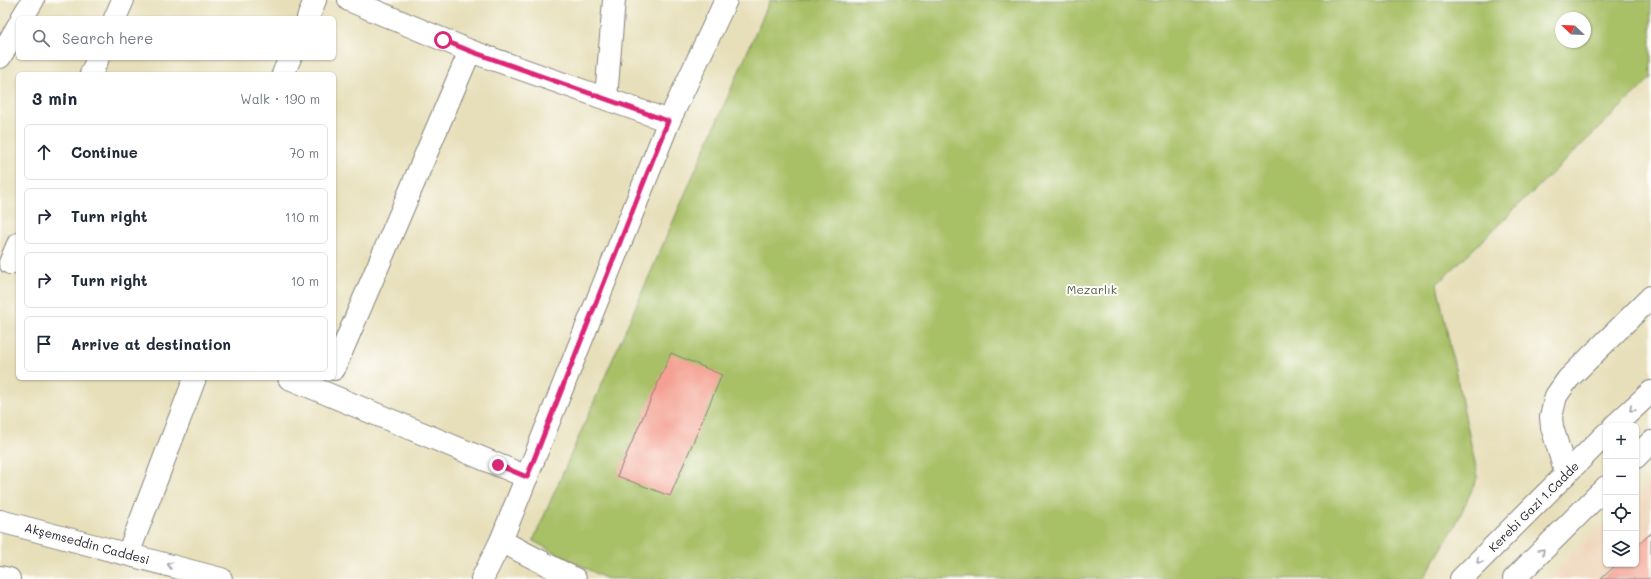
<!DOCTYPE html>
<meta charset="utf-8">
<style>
:root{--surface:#fff;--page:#f6f6f7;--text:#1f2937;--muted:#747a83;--line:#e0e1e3}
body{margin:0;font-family:Mali,sans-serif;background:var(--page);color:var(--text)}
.controls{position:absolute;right:12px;bottom:12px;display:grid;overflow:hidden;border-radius:6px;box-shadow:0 1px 3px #0004}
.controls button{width:36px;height:36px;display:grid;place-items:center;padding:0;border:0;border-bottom:1px solid var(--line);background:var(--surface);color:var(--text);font:20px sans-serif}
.compass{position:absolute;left:1555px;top:12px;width:36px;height:36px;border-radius:50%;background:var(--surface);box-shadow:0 1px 3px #0004;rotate:293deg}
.stop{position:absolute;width:12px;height:12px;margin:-9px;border:3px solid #db2777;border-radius:50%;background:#fff}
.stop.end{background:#db2777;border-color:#fff;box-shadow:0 1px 4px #0008}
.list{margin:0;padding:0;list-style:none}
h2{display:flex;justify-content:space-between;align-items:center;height:52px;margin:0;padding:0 16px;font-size:17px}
h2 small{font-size:13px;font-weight:400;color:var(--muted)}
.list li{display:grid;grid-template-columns:26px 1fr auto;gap:12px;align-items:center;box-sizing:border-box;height:56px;margin:0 8px 8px;padding:0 8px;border:1px solid var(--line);border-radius:6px}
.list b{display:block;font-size:15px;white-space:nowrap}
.list em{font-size:13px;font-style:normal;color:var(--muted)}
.icon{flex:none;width:22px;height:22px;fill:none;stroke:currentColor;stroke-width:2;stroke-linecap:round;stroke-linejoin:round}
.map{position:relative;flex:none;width:1651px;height:579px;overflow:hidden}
.search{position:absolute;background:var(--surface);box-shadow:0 1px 3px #0004;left:16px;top:16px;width:320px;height:44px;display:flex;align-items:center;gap:10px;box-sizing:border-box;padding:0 14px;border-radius:6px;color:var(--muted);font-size:15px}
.panel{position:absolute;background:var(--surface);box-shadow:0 1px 3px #0004;left:16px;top:72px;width:320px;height:308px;border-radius:6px}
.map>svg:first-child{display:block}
.built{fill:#efd6bb}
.green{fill:#a8c066;stroke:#657150;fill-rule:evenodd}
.building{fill:#f4a092}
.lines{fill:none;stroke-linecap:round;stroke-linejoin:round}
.minor-casing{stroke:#84807a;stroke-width:24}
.major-casing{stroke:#84807a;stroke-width:24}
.minor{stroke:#fff;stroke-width:22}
.major{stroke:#fff;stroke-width:22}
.oneway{stroke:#9c9ca7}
.route{stroke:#db2777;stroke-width:5}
.labels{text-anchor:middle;stroke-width:4;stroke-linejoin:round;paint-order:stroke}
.park-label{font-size:12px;fill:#51594a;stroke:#fdfcf7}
.street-label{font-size:12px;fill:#22223b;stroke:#fdfcf7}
</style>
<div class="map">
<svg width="1651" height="579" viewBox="0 0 1651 579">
<rect width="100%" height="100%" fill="#fdfcf7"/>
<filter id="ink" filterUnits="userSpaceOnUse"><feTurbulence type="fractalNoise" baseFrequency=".025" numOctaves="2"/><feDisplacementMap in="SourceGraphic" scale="8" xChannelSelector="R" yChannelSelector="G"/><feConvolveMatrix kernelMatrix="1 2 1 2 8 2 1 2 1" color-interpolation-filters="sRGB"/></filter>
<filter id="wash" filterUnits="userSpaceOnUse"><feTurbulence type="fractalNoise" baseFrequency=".012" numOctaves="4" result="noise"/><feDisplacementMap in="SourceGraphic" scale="16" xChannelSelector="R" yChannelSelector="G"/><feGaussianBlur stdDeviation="0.9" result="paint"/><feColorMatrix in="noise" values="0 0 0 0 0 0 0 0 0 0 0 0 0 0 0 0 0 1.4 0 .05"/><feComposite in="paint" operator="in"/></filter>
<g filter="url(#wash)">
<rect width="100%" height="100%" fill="#e7dfba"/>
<!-- built -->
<path class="built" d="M1651,480V579H1550L1576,549L1606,522V564H1636V494Z"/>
<!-- green -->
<path class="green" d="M770,0H1651V78L1437,284L1478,477L1454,528L1423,579H607L533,541ZM1561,18H1585V42H1561Z"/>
<g id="blocks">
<!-- building -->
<g class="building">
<path d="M671,353L722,375L670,496L617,476Z"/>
<path d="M1651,533V579H1601L1617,564H1636V547Z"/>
</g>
</g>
</g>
<g filter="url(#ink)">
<use href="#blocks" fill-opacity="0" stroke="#84807a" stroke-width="1"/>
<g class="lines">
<defs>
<g id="minor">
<path d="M349,0L470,51L669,121"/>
<path d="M22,18L33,0"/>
<path d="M115,18L123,0"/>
<path d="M308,18L315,0"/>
<path d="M0,57L18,26"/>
<path d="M91,74L98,58"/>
<path d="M283,74L290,58"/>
<path d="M606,98L614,0"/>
<path d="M10,263L18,244"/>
<path d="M334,369L470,51"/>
<path d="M289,378L527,477"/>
<path d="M1614,426L1651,392"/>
<path d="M1636,457L1651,442"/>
<path d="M1566,474L1552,427L1551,417L1556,396L1568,379L1651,297"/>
<path d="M501,541L575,579"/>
<path d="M128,554L195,378"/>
<path d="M482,579L501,541L669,121L726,0"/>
<path d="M1461,579L1606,434"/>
<path d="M1514,579L1606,487"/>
</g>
<g id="major">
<path d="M0,521L221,579"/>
<path d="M0,577L9,579"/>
</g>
</defs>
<!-- minor casing -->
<use href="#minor" class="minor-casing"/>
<!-- major casing -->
<use href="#major" class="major-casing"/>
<!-- minor -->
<use href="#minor" class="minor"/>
<!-- major -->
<use href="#major" class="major"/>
</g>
<!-- one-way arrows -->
<defs><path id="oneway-chevron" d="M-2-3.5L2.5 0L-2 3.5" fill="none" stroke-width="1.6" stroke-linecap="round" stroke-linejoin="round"/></defs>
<g class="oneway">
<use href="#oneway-chevron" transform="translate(1632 409) rotate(138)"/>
<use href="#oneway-chevron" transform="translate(1542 551) rotate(-45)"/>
<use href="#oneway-chevron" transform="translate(1479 561) rotate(135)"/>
<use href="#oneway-chevron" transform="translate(170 565) rotate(-165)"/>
</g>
</g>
<g class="lines" filter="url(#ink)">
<!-- route -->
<path class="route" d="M443,40L470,51L668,121L527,477L498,465"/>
</g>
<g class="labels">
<!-- park labels -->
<g class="park-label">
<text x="1092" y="294">Mezarlık</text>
</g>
<!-- street labels -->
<g class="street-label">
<text transform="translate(1534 507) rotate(-45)" y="4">Kerebi Gazi 1.Cadde</text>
<text transform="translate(87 544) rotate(15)" y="4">Akşemseddin Caddesi</text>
</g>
</g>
</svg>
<div class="controls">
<button>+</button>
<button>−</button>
<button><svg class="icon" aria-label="locate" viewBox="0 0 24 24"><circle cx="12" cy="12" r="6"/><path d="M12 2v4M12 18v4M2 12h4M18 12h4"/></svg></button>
<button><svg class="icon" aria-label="layers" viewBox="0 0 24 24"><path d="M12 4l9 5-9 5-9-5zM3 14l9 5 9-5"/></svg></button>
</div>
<svg class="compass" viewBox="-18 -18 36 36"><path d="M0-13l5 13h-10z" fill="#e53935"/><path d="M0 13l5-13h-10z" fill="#747a83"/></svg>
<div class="stop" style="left:443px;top:40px"></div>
<div class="stop end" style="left:498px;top:465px"></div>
<div class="search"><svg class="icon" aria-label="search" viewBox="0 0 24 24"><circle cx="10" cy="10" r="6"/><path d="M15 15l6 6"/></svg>Search here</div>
<section class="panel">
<h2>3 min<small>Walk · 190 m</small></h2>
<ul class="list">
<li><svg class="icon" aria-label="ahead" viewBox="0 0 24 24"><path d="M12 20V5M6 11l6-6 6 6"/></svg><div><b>Continue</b></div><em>70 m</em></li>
<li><svg class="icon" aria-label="right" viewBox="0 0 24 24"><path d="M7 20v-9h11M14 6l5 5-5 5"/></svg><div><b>Turn right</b></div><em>110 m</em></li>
<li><svg class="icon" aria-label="right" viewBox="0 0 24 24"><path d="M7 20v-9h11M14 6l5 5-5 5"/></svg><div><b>Turn right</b></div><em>10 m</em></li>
<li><svg class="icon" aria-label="arrive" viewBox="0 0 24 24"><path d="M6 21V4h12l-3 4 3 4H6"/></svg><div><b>Arrive at destination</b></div></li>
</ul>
</section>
</div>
